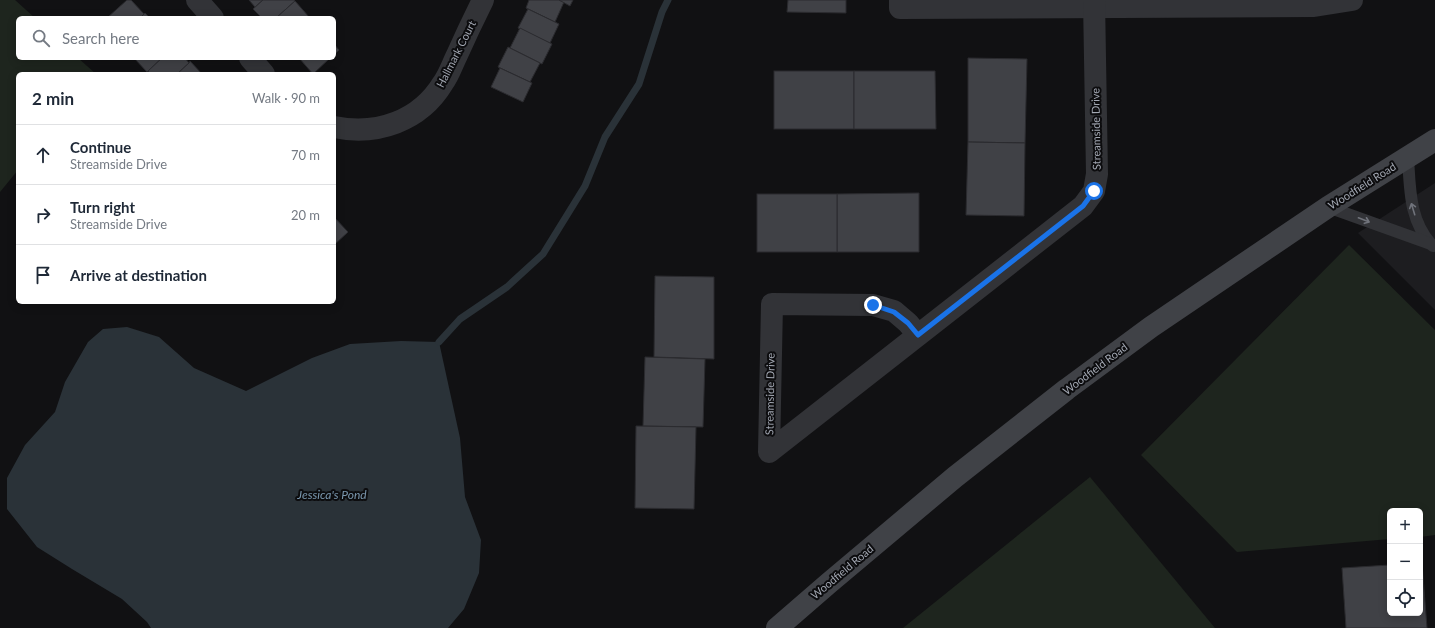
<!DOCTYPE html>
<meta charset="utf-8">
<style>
:root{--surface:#fff;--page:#f6f6f7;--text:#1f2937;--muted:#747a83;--line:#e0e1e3}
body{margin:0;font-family:Lato,sans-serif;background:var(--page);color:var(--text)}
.controls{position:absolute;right:12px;bottom:12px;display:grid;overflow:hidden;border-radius:6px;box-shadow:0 2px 10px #0003}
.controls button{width:36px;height:36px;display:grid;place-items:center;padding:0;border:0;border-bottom:1px solid var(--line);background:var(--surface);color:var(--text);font:20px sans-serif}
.stop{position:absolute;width:12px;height:12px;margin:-9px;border:3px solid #1a73e8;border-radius:50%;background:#fff}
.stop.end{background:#1a73e8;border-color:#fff;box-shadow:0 1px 4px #0008}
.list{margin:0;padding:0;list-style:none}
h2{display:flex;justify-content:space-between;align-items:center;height:52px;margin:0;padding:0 16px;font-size:17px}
h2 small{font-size:13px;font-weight:400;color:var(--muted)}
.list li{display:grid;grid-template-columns:26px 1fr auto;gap:12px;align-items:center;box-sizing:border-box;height:60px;padding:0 16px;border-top:1px solid var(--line)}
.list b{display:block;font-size:15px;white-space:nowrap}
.list p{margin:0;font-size:13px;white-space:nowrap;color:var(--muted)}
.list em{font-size:13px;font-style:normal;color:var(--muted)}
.icon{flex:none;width:22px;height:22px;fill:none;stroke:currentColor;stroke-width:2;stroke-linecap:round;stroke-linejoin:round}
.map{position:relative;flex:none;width:1435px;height:628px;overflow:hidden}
.search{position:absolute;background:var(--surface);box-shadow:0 2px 10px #0003;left:16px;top:16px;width:320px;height:44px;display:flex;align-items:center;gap:10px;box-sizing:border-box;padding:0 14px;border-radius:6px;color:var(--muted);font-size:15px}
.panel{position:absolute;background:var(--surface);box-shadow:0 2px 10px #0003;left:16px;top:72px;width:320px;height:232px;border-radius:6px}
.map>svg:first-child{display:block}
.built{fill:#1d1d20}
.green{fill:#1e251e}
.water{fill:#2a3238}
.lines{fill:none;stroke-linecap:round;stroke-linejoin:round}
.stream{stroke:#2a3238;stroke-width:7}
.building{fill:#404146;stroke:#2b2b2f}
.service{stroke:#323337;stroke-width:12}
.minor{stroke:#323337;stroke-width:22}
.secondary{stroke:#404247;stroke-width:22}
.oneway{stroke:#70737b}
.route{stroke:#1a73e8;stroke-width:5}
.labels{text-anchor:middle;stroke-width:4;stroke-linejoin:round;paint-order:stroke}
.street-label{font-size:11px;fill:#a3a8b3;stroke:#0c0c0e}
.water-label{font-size:12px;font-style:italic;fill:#7a97ae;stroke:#0c0c0e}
</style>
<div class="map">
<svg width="1435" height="628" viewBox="0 0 1435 628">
<rect width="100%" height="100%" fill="#111113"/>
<!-- built -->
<path class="built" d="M1435,183V310L1358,233Z"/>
<!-- green -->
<g class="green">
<path d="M0,0H15L35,18H18V58H78L96,74H18V170L0,192Z"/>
<path d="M1349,245L1435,330V535L1420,537V511H1390V539L1237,552L1141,455Z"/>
<path d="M1090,477L1215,628H903Z"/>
</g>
<!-- water -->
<path class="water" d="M127,327L159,337L194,368L246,391L312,358L350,344L401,341L439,342L460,438L465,497L481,540L479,573L464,609L448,628H151L147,622L122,599L72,569L37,547L7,509V478L25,445L55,412L65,382L88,342L103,329Z"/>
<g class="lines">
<!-- stream -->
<path class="stream" d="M439,342L460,319L507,287L543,254L585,186L605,137L639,84L662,12L668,0"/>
</g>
<!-- building -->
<g class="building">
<path d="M127,0H131L144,14L140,18H107Z"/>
<path d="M249,0H263L255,7Z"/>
<path d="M263,0H294L295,1L276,18H262L253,9Z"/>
<path d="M529,0H559L564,2L555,22L526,8Z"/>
<path d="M559,0H573L570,6Z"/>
<path d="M788,0H846V13L787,12Z"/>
<path d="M295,1L309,17L308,18H276Z"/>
<path d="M528,9L559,24L550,43L518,28Z"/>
<path d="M145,13L150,18H140Z"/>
<path d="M520,28L552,44L542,64L510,48Z"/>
<path d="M334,44L339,50L334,55Z"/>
<path d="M508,47L540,63L530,82L498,67Z"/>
<path d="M134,58H162L147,72Z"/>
<path d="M162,58H185L189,63L177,74H151L148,71Z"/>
<path d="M299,58H330L313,74Z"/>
<path d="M968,58L1027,59L1025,143L968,142Z"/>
<path d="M190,61L202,74H177L189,63Z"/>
<path d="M500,68L532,83L523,102L491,87Z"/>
<rect x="774" y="71" width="80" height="58"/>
<path d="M854,71H935L936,129H854Z"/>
<path d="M968,142L1025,143L1024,216L966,215Z"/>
<path d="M919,193V252H837V194Z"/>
<rect x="757" y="194" width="80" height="58"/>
<path d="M334,217L348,232L334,245Z"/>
<path d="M655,276L714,277V359L654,357Z"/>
<path d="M645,357L705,359L703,427L643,426Z"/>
<path d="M636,426L696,427L694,509L635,508Z"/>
<path d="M1420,563H1422L1427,628H1346L1342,568L1390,565V613H1420Z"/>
</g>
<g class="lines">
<!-- service -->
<g class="service">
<path d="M1408,157C1410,188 1409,222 1433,246"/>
<path d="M1328,207L1431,244"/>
</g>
<!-- minor -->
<g class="minor">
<path d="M197,0L213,18"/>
<path d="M900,0V8L1314,6L1352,0"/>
<path d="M250,58L264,74"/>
<path d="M334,127C377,136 420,121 443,83C449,75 452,65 457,55C465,37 474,18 483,0"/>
<path d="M918,335L908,323L894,311L873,305L772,304L769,452L1083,206L1094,191L1097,174L1094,0"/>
</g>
<!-- secondary -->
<path class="secondary" d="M777,628L829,583L955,477L1067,389L1151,327L1328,207L1435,140"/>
</g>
<!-- one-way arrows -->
<defs><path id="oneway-shaft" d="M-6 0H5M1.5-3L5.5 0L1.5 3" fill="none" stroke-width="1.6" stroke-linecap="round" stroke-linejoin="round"/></defs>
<g class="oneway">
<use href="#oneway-shaft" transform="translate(1413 209) rotate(-107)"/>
<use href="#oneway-shaft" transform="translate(1364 220) rotate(21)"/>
</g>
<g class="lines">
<!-- route -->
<path class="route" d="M873,305L894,312L908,323L918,335L1083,206L1094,191"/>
</g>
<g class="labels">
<!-- street labels -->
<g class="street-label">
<text transform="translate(456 54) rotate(-63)" y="4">Hallmark Court</text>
<text transform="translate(1096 129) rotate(-91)" y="4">Streamside Drive</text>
<text transform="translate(1362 186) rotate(-32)" y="4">Woodfield Road</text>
<text transform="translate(1095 369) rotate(-37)" y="4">Woodfield Road</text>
<text transform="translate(770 394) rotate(-89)" y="4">Streamside Drive</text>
<text transform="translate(842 572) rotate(-40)" y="4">Woodfield Road</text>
</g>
<!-- water labels -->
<g class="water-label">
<text x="332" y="499">Jessica's Pond</text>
</g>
</g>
</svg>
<div class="controls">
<button>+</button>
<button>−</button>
<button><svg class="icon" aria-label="locate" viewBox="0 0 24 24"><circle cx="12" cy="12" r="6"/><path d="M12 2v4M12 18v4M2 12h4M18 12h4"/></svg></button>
</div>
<div class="stop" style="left:1094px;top:191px"></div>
<div class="stop end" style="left:873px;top:305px"></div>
<div class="search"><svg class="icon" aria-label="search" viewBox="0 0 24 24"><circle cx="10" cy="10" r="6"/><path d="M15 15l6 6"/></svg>Search here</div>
<section class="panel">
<h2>2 min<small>Walk · 90 m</small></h2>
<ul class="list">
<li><svg class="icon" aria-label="ahead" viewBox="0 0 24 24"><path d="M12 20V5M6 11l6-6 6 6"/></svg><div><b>Continue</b><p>Streamside Drive</p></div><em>70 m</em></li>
<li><svg class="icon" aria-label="right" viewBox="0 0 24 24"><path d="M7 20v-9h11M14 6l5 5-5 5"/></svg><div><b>Turn right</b><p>Streamside Drive</p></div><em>20 m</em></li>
<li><svg class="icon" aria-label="arrive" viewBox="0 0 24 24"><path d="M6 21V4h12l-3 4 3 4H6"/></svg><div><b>Arrive at destination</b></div></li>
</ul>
</section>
</div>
